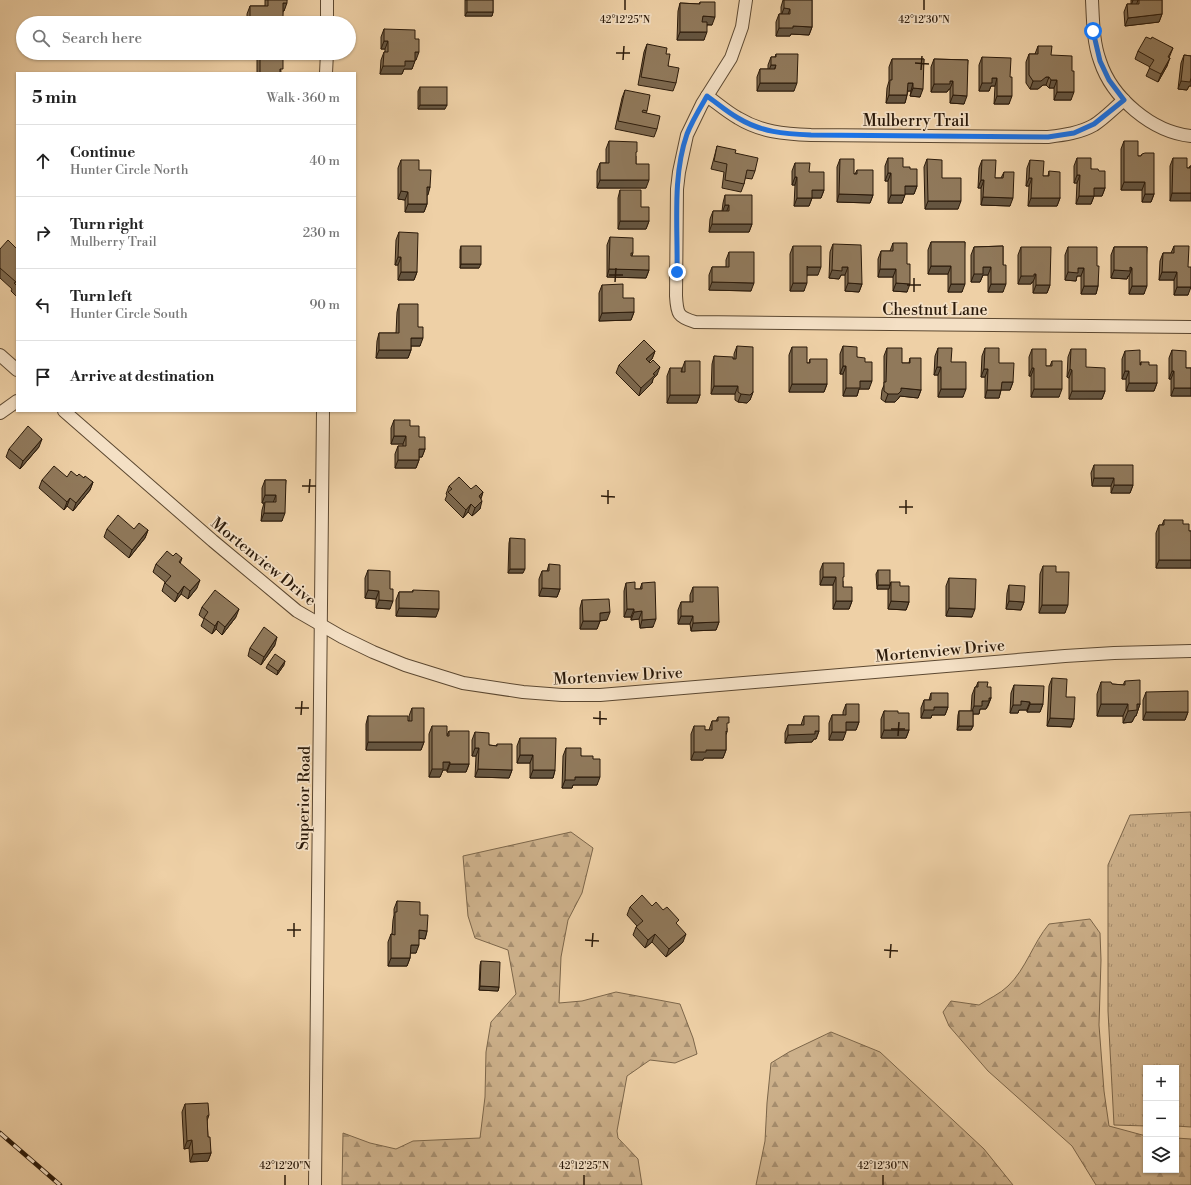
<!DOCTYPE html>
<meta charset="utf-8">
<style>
:root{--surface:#fff;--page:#f2f2f2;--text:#222;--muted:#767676;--line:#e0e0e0}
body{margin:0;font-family:"Libre Bodoni",serif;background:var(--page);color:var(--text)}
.controls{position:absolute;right:12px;bottom:12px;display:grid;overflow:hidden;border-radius:0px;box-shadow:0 1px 3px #0004}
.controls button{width:36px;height:36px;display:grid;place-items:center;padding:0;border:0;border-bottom:1px solid var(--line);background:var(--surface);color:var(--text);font:20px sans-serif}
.stop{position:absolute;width:12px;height:12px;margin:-9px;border:3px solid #1a73e8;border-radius:50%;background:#fff}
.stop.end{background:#1a73e8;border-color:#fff;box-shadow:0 1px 4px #0008}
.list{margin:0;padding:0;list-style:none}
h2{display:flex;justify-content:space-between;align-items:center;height:52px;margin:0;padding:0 16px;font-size:17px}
h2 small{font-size:13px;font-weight:400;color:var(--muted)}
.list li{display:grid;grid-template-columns:26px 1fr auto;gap:12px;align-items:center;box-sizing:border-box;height:72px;padding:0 16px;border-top:1px solid var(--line)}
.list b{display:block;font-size:15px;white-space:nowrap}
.list p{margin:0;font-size:13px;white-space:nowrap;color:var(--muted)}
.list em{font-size:13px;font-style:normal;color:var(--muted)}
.icon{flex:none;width:22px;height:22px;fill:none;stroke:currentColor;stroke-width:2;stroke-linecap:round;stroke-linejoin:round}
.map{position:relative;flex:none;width:1191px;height:1185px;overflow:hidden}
.search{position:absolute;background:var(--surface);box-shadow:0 1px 3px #0004;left:16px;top:16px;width:340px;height:44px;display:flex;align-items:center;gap:10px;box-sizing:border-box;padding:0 14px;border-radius:22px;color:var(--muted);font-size:15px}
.panel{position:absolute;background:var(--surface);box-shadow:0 1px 3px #0004;left:16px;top:72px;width:340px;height:340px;border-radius:0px}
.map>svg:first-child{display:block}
.grass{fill:url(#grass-tufts);stroke:#7c664a}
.forest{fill:url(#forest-firs);stroke:#7c664a}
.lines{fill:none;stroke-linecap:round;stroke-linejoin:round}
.minor-casing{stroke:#5c4831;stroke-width:14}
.minor{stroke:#f4e0c5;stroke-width:12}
.rail-casing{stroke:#2b1a0a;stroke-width:4.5}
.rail{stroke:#f4e0c5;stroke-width:3;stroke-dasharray:9;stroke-linecap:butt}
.wall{fill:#7c684e;stroke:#2b1a0a}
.shaded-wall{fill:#655540;stroke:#2b1a0a}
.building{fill:#90795b;stroke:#2b1a0a}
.route{stroke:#1a73e8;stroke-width:5}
.ticks{fill:none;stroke:#2b1a0a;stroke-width:1.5}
.labels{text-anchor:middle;stroke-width:3.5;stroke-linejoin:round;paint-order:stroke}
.street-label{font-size:16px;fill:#2b1a0a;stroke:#f4e0c5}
.ticks-label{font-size:10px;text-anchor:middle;fill:#2b1a0a;stroke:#f4e0c5;stroke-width:3.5;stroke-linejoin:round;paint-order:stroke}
</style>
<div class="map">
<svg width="1191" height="1185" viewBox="0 0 1191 1185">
<defs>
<pattern id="grass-tufts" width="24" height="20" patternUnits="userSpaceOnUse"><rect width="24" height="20" fill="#cdb18b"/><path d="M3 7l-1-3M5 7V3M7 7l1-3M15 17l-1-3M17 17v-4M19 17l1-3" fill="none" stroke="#a78f70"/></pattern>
<pattern id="forest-firs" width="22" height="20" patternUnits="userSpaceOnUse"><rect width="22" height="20" fill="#cdb18b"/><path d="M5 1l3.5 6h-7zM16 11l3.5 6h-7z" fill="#a78f70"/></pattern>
</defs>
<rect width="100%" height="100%" fill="#eed0a6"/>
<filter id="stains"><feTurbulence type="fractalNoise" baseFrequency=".005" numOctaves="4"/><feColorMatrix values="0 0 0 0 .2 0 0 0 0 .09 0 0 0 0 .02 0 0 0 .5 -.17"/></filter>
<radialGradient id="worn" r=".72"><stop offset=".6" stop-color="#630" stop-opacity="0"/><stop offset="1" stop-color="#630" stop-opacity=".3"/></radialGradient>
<!-- grass -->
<path class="grass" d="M1191,812V1127L1176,1126V1068H1146V1126L1114,1125L1108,1011V865L1130,815Z"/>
<!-- forest -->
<g class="forest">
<path d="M571,832L593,848L582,893L568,920L561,957L559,1003L582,1001L616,992L680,1004L693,1038L697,1054L675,1063L650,1060L627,1076L617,1131L618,1138L638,1159L642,1185H342L343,1133L370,1143L396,1149L413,1141L480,1138L485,1097L486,1052L491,1022L516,994L508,950L475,938L468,916L463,856Z"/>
<path d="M1090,919L1100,933L1101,960L1099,1025L1104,1091L1109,1126L1146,1136V1170H1176V1138L1191,1139V1185H1096L1072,1146L988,1071L949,1026L943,1012L951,1001L979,1005C988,999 1000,994 1008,986C1026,969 1033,943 1049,924Z"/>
<path d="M831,1032L880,1052L984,1149L1013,1185H756L765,1141L767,1103L771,1063L789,1052Z"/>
</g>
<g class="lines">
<defs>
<g id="minor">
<path d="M746,0L742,27L731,58L702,104L687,135L679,172L677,189L676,296C677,314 678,317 695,322L1191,327"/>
<path d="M1092,0C1093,20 1093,42 1100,61C1112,98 1152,132 1191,136"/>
<path d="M327,23V0"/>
<path d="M326,73L327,53"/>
<path d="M707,96C717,103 727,112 738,118C761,132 784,134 811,135L1048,137C1064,135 1080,133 1094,125C1105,118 1114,108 1124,100"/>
<path d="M0,355L17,370"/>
<path d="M64,411L213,541L297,611L342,637L373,652L405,665L463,683L523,692L562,695H600L1065,656L1114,653L1191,651"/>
<path d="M0,413L17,401"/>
<path d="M315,1185L323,411"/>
</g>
</defs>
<!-- minor casing -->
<use href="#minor" class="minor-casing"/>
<!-- minor -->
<use href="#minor" class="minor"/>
<defs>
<path id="rail" d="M0,1133L60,1185"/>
</defs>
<!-- rail casing -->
<use href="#rail" class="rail-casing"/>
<!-- rail -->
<use href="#rail" class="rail"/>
</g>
<!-- wall -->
<g class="wall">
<path d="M265,0H287L284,11H283L282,23H247V14L250,6H265Z"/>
<path d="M465,0H493V12L492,16H465Z"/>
<path d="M783,0H812V27L809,35L791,34L790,36H776V22L779,14H781V7Z"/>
<path d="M1131,0H1162V14L1159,22L1125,26L1124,12L1127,4H1131Z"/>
<path d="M700,2L712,25H707L704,40H677L678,11L680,3L699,4Z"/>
<path d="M384,29L415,39L416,60H415L412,69H404L402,74H380L381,60L384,52H385V49H381V37Z"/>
<path d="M1151,39L1173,48L1169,58L1167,66L1158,82L1146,76L1150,67L1135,59L1138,51Z"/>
<path d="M647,44L666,54L668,66L676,83L673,91L638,85L644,52Z"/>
<path d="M1038,46L1051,55L1071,100H1054V88H1049L1046,85H1043L1038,89H1030L1026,83V62L1029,54H1035Z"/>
<path d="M257,53H280L281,73H257Z"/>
<path d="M776,54L794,91H757V77L760,69H768V65L771,57H775Z"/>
<path d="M1184,55L1191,56V86H1189L1187,90L1178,89L1181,63Z"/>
<path d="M982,57L1010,77L1009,104H994L995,86H991L989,91H979V65Z"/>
<path d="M892,59H924L920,97L910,96L911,91H908L905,103H886L887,88L889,81V67Z"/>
<path d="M934,59L968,60L964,104L950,103V89H949L947,92H931V67Z"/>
<path d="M420,87L445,109H418V91Z"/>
<path d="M625,90L647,111L646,113L657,129L654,137L615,129L622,98Z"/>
<path d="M609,141L636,156V164L646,188H597V171L600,163H606V149Z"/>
<path d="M1124,141L1138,156H1141L1142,154L1154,194L1151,202H1142V190H1121V149Z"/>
<path d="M717,146L735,153L755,171L752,179L745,178L744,184L741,192L722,188L724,172L711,169L715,154Z"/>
<path d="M888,158L903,167L917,186L914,194H905L902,203H888V181H885V166Z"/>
<path d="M1077,158L1091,169L1099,171L1105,188L1102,196H1094L1091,204H1076L1077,183H1074V166Z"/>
<path d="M1173,158L1187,168H1189L1190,166H1191L1170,201V166Z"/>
<path d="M840,159L854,174H855L857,170L873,195L870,203L837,202V167Z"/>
<path d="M927,159L942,178L958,209H925L924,167Z"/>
<path d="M401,160L419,170L430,187L427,195V204L424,212H405V200L398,199V168Z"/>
<path d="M982,160L995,178H1001L1004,172L1010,206L981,205V188H978L979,168Z"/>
<path d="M1030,160L1043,176H1048L1049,171L1060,198L1057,206H1028L1029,186H1026L1027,168Z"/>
<path d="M795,163L809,172L824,190L821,198H812L809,206H794L795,185H792V171Z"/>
<path d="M620,190L641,207L649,221L646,229H618V198Z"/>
<path d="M725,195L752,224L749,232H709L710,219L713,211H722L723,203Z"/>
<path d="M399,232L417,272L414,280H398V265H395L396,240Z"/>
<path d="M610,237L633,253L632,256L649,270L646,278L607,277V245Z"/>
<path d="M931,242H965L962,292H948V274H928V250Z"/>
<path d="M893,243L907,292L893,291V277H878V259L881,251H890Z"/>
<path d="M833,244L862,284L859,292L845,291V275H841L839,279L829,278L830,252Z"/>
<path d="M461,246L479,268H460V250Z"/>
<path d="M793,246L818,275H807L804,291H790V254Z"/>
<path d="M1003,246V292H988V275H983L980,282H971V255L974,247Z"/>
<path d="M1174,246L1188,295H1174V280H1159L1160,261L1163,253H1171Z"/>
<path d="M1021,247L1050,285L1047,293H1033V282H1032L1031,284H1018V255Z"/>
<path d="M1068,247L1097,266L1098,286L1096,294H1081V276H1077L1076,281L1065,280V255Z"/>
<path d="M1114,247H1147L1144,294H1129V276H1128L1127,279L1111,278V255Z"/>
<path d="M0,249H17V297L11,291L12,289L0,278Z"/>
<path d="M729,252L751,291L709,290V275L712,267H726V260Z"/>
<path d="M602,285L623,298L634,312L631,320L599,321V293Z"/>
<path d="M399,304L418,327L420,346H411V350L408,358H376L377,341L379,333H396L397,312Z"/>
<path d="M737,346L753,392L750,400L747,403L738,402L735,400V394H711L712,364L714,356L734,359V354Z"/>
<path d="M843,346L857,357L865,362L869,389H859L857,396H843V374H840V354Z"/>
<path d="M792,347L807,363H809L810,359L827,384L824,392H789V355Z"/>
<path d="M887,348L902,363H909L910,358L921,390L918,398L900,396L898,399L895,402H885L881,399L882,390L884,385V356Z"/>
<path d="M938,348L951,362L963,397H938V375H934L935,356Z"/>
<path d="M985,348L999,363L1013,382L1010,390H1001L999,398H985V377H981L982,356Z"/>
<path d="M1032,349L1046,366H1050L1052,361L1059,397H1031V376H1029V357Z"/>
<path d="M1071,349L1105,391L1102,399H1069V378L1067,377L1068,357Z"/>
<path d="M1172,350L1186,368H1191V396H1171V379H1169V358Z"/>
<path d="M655,351L652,359L649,362L657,375L653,379L652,383L639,396L616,373L619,365Z"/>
<path d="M1125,351L1140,365L1141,362L1149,365L1157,383L1154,391H1126V379H1122V359Z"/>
<path d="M685,361L700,395L697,403H667V376L670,368L682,372V369Z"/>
<path d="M394,420L410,426L419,437L425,449L422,457H419V460L416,468H395V454L398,446H403V444H391V428Z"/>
<path d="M39,447L20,469L6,457L9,449Z"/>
<path d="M1094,465L1133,485L1130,493H1111V486H1092L1091,473Z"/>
<path d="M77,476L84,478L93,482L90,490L73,511L67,506L64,510L39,488L42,480L67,477Z"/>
<path d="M265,480H286L282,521H261L262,510L264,503H262V488Z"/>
<path d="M449,486L471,489L483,492L481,499L480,509L472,516L468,512L463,518L445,500L447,495L446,494Z"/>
<path d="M1164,520L1183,524L1189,531H1191V568H1156V533L1159,525H1162Z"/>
<path d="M107,529H134L148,530L145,538L129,558L104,537Z"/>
<path d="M510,538L523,573H508L509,543Z"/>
<path d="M173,556L182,558L180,564L197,588L188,599L181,594L175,602L162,591L165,582L153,572L156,564Z"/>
<path d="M823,563L843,581V587L852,601L849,609H833V585H820V571Z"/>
<path d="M549,564L560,589L557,597L539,596V579L542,571H547Z"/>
<path d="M1043,566L1056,572L1065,613H1039L1040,574Z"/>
<path d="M368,570L390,609L376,608V599L365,598V578Z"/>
<path d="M878,570L889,589H877L876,574Z"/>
<path d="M949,578L972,617L946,616V586Z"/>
<path d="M891,582L900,586L909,602L906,610L888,609V590Z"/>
<path d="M626,583L635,589H640L642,583L653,627L640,628L639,619L631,620V617H624V591Z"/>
<path d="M1009,585L1024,602L1021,610L1006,609L1007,593Z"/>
<path d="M693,587L719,622L716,630L691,631L690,624H678V610L681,602H690V595Z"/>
<path d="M413,590L436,617L396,616V600L399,592H412Z"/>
<path d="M582,600L607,620L600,621L597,629H580V608Z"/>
<path d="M202,607L236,617L222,635L216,629L212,634L201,626L204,619L199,615Z"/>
<path d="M275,645L261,665L248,656L250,648Z"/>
<path d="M268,664L284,665L277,675L266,668Z"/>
<path d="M1052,678L1066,697L1074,719L1071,727L1047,726L1049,686Z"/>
<path d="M1125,681L1140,704L1136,716H1135L1132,722L1123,723V716H1097V694L1101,682L1112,684L1123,685Z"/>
<path d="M978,682L987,687L991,698L988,706L986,709H980L979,714H973V726L971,730H957L958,715L959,711H971L972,695L975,687H976Z"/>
<path d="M1014,685L1043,704L1040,712H1027V710H1019L1018,713H1010L1011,693Z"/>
<path d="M1146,692L1188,712L1185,720H1143V700Z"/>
<path d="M931,693L948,707L945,715H932L931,718H921V708L924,700H929Z"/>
<path d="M846,704L859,722L856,730H846L843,740H829V723L832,715H843V712Z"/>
<path d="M412,708L424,742L421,750H366V724L368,716L409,721V716Z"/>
<path d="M884,711L898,713L909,730L906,738H881V719Z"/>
<path d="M804,716L819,731L816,739H814L812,742L785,743V733L788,725H801Z"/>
<path d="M718,717L727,728V732L726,735V750L723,758H704L703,760H691V734L694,726L705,730H709L712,721H716Z"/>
<path d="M432,726L447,735L449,731L469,764L466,772H447V770H443L440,777H429V734Z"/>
<path d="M475,732L489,745L497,746V744L512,770L509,778L475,777L476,756H472V740Z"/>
<path d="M520,738L555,770L553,778H530V763H517V746Z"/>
<path d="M566,748L581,756L593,759L597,785H573L572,788H562L563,756Z"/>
<path d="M397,901L420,915L427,931L425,939L419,938L416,953H410V958L407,966H388V942L391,934H392L393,920L394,915V909Z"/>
<path d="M652,906L683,942L666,957L652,942L645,948L633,935L636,927L637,926L627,915L630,907Z"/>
<path d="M481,961L499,987L498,991L479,990L480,965Z"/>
<path d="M185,1104L209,1115L207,1121L208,1137L211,1153L208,1161L190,1162L189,1148L184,1149L182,1112Z"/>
</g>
<!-- shaded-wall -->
<g class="shaded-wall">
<path d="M1133,0H1138L1136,6H1131Z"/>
<path d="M283,3H287L284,11H280Z"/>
<path d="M784,8L790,9L787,17L781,16Z"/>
<path d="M467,12H493L492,16H465Z"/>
<path d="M1162,14L1159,22L1125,26L1128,18Z"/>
<path d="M703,16L715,17L712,25L700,24Z"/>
<path d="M250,21L283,22L282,23H249Z"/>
<path d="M793,26L812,27L809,35L791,34L790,36H776L779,28Z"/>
<path d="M680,32H707L704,40H677Z"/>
<path d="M384,41H388L385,49H381Z"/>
<path d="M415,52H419L416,60H412Z"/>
<path d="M1170,58L1167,66L1158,82L1161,74Z"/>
<path d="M405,61H415L412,69H404L402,74H380L383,66Z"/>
<path d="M771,65H776L773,73H768Z"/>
<path d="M1046,77H1049L1046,85H1043L1038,89H1030L1033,81Z"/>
<path d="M992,78H997L995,86H991L989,91H979L982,83Z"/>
<path d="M1191,78V86H1189L1187,90L1178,89L1181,81Z"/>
<path d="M1051,80H1057L1054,88H1049Z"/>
<path d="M950,81H953L950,89H949L947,92H931L934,84Z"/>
<path d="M760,83H797L794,91H757Z"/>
<path d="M908,83H913L911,91H905Z"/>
<path d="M913,88L923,89L920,97L910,96Z"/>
<path d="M1057,92H1074L1071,100H1054Z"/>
<path d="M889,95H907L905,103H886Z"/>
<path d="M953,95L967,96L964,104L950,103Z"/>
<path d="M997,96H1012L1009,104H994Z"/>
<path d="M420,105H447L445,109H418Z"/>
<path d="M888,173H891L888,181H885Z"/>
<path d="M1077,175H1080L1077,183H1074Z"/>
<path d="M795,177H797L795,185H792Z"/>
<path d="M1029,178H1032L1029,186H1026Z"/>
<path d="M600,180H649L646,188H597Z"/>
<path d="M981,180H984L981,188H978Z"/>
<path d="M1124,182H1145L1142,190H1121Z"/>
<path d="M905,186H917L914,194H902Z"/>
<path d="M427,187H430L428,195H424Z"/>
<path d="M1094,188H1105L1102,196H1091Z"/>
<path d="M812,190H824L821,198H809Z"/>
<path d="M401,191L408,192L405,200L398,199Z"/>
<path d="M1172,193H1191V201H1170Z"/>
<path d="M839,194L873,195L870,203L837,202Z"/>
<path d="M1145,194H1154L1151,202H1142Z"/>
<path d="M891,195H905L902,203H888Z"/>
<path d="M1079,196H1094L1091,204H1076Z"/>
<path d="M983,197L1013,198L1010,206L981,205Z"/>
<path d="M797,198H812L809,206H794Z"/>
<path d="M1031,198H1060L1057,206H1028Z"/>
<path d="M928,201H961L958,209H925Z"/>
<path d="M408,204H427L424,212H405Z"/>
<path d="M725,205H729L726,213H722Z"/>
<path d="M620,221H649L646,229H618Z"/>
<path d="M712,224H752L749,232H709Z"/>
<path d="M398,257H401L398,265H395Z"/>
<path d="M461,264H481L479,268H460Z"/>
<path d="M931,266H951L948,274H928Z"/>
<path d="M808,267H821L818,275H805Z"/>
<path d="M842,267H848L845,275H841L839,279L829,278L832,270Z"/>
<path d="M983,267H991L988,275H983L980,282H971L974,274Z"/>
<path d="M1130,267L1132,268L1129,276H1128L1127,279L1111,278L1114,270Z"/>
<path d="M1078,268H1084L1081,276H1077L1076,281L1065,280L1068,272Z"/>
<path d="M609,269L649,270L646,278L607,277Z"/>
<path d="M880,269H896L893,277H878Z"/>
<path d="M401,272H417L414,280H398Z"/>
<path d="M1162,272H1177L1174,280H1159Z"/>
<path d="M1034,274H1036L1033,282H1032L1031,284H1018L1021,276Z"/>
<path d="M712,282L754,283L751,291L709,290Z"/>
<path d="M793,283H807L804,291H790Z"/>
<path d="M848,283L862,284L859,292L845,291Z"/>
<path d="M896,283L910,284L907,292L893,291Z"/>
<path d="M951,284H965L962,292H948Z"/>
<path d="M991,284H1006L1003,292H988Z"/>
<path d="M1036,285H1050L1047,293H1033Z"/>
<path d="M1084,286H1098L1096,294H1081Z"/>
<path d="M1132,286H1147L1144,294H1129Z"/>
<path d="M1177,287H1191L1188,295H1174Z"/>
<path d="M634,312L631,320L599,321L602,313Z"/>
<path d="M411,338H423L420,346H408Z"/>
<path d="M379,350H411L408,358H376Z"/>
<path d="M655,351L652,359L643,367L646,359Z"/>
<path d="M843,366H846L843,374H840Z"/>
<path d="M660,367L657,375L653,379L652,383L639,396L641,388L653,374Z"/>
<path d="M937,367H941L938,375H934Z"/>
<path d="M1032,368H1034L1031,376H1029Z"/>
<path d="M984,369H988L985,377H981Z"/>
<path d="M1070,369L1072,370L1069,378L1067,377Z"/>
<path d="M1125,371H1129L1126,379H1122Z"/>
<path d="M1172,371H1174L1171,379H1169Z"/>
<path d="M860,381H872L869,389H859L857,396H843L846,388Z"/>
<path d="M1002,382H1013L1010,390H999Z"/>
<path d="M1129,383H1157L1154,391H1126Z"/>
<path d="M792,384H827L824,392H789Z"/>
<path d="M714,386H738L735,394H711Z"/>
<path d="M901,388L921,390L918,398L900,396L898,399L895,402H885L888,394Z"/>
<path d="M1174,388H1191V396H1171Z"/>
<path d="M941,389H966L963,397H938Z"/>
<path d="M1034,389H1062L1059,397H1031Z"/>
<path d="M987,390H1001L999,398H985Z"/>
<path d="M1072,391H1105L1102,399H1069Z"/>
<path d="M753,392L750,400L747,403L738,402L741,394Z"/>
<path d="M670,395H700L697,403H667Z"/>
<path d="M394,436H406L403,444H391Z"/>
<path d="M42,439L39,447L20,469L23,461Z"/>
<path d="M419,449H425L422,457H416Z"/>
<path d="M398,460H419L416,468H395Z"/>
<path d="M1094,478H1114L1111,486H1092Z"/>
<path d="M93,482L90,490L73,511L76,503Z"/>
<path d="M1114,485H1133L1130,493H1111Z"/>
<path d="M483,492L480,500L479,496Z"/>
<path d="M265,495H276L273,503H262Z"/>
<path d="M70,498L67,506L64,510L67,502Z"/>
<path d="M482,501L480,509L472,516L475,508Z"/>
<path d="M471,504L468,512L463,518L466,510Z"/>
<path d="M264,513H285L282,521H261Z"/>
<path d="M148,530L145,538L129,558L132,550Z"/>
<path d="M1159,560H1191V568H1156Z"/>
<path d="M510,569H525L523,573H508Z"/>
<path d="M823,577H836L833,585H820Z"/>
<path d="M200,580L197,588L188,599L190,591Z"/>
<path d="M878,585H890L889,589H877Z"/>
<path d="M184,586L181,594L175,602L178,594Z"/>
<path d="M542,588L560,589L557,597L539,596Z"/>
<path d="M368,590L379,591L376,599L365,598Z"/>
<path d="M379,600L393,601L390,609L376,608Z"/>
<path d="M836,601H852L849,609H833Z"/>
<path d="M891,601L909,602L906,610L888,609Z"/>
<path d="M1009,601L1024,602L1021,610L1006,609Z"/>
<path d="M1042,605H1068L1065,613H1039Z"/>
<path d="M399,608L439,609L436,617L396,616Z"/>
<path d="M949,608L975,609L972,617L946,616Z"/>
<path d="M239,609L236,617L222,635L225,627Z"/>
<path d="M627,609H634L631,617H624Z"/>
<path d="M642,611L639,619L631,620L634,612Z"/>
<path d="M610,612L607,620L597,621L600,613Z"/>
<path d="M681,616H693L690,624H678Z"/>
<path d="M656,619L653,627L640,628L642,620Z"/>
<path d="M218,621L216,629L212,634L215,626Z"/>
<path d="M583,621H600L597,629H580Z"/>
<path d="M719,622L716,630L691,631L693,623Z"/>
<path d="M277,637L275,645L261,665L264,657Z"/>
<path d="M285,661L284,665L277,675L278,671Z"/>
<path d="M989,698H991L986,709H980L979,714H971L974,706Z"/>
<path d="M1021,701L1030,702L1027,710H1019L1018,713H1010L1013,705Z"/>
<path d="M1030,704H1043L1040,712H1027Z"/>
<path d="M1101,704H1128L1123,716H1097Z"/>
<path d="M1137,704H1140L1136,716H1135L1132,722L1123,723L1128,711Z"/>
<path d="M934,707H948L945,715H932L931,718H921L924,710Z"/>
<path d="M1146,712H1188L1185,720H1143Z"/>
<path d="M1050,718L1074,719L1071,727L1047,726Z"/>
<path d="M846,722H859L856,730H843Z"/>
<path d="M959,726H973L971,730H957Z"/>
<path d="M884,730H909L906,738H881Z"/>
<path d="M815,731H819L816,739H814L812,742L785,743L788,735Z"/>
<path d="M832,732H846L843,740H829Z"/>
<path d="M368,742H424L421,750H366Z"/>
<path d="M475,748H479L476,756H472Z"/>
<path d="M706,750H726L723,758H704L703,760H691L694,752Z"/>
<path d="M520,755H533L530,763H517Z"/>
<path d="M443,762H450L447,770H443L440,777H429L432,769Z"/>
<path d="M450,764H469L466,772H447Z"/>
<path d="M478,769L512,770L509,778L475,777Z"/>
<path d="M533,770H555L553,778H530Z"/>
<path d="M575,777H600L597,785H573L572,788H562L565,780Z"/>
<path d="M419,930L427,931L425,939L416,938Z"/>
<path d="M655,934L652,942L645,948L648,940Z"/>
<path d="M686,934L683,942L666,957L669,949Z"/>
<path d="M411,945H419L416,953H408Z"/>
<path d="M391,958H410L407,966H388Z"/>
<path d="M480,986L499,987L498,991L479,990Z"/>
<path d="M192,1140L189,1148L184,1149L187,1141Z"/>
<path d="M211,1153L208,1161L190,1162L193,1154Z"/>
</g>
<!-- building -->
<g class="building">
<path d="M268,0H287V3H283V22L250,21V6H268Z"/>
<rect x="467" y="0" width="26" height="12"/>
<path d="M784,0H812V27L793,26V28H779V14H790V9L784,8Z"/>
<path d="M1139,0H1162V14L1128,18L1127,4H1139Z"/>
<path d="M700,2H715V17L703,16L702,22H707V32H680V3L700,4Z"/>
<path d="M384,29L415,30V39H419V52H415V61H405V66H383L384,52H388V41H384Z"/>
<path d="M1146,37L1151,39L1152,37L1173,48L1168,57L1170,58L1161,74L1149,68L1154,60L1138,51Z"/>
<path d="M647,44L667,48L666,54H670L668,66L679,68L676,83L641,77Z"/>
<path d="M1038,46H1052L1051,55L1072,56V71H1074V92H1057V80H1051L1049,77H1046L1041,81H1033L1029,75V54H1038Z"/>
<path d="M260,53H280V54H283V69H280V73H260Z"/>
<path d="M776,54H798L797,83H760V69H775L776,65H771V57H776Z"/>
<path d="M1184,55L1191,56V78L1190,82L1181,81Z"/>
<path d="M982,57L1011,58L1010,77H1012V96H997V78H992V83H982Z"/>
<path d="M892,59H924L923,89L913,88V83H908L907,95H889L890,80H892Z"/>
<path d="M934,59L968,60L967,96L953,95V81H950V84H934Z"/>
<rect x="420" y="87" width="27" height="18"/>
<path d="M625,90L650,95L647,111L643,110L642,112L660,116L657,129L618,121Z"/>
<path d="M609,141L637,142V152H636V164H649V180H600V163H609Z"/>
<path d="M1124,141H1138V156H1141L1142,154L1145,153H1154V194H1145V182H1124Z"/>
<path d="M717,146L736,150L735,153L758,158L755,171L747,170L744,184L725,180L727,164L714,161Z"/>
<path d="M888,158H903V167H910V169H917V186H905V195H891V173H888Z"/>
<path d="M1077,158H1091V169H1098L1099,171H1105V188H1094V196H1079L1080,175H1077Z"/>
<path d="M1173,158H1187V168H1190V166H1191V193H1172Z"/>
<path d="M840,159H854V174H857V170H873V195L839,194Z"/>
<path d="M927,159L942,160V178H961V201H928Z"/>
<path d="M401,160H419V170H431L430,187H427V204H408V192L401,191Z"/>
<path d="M982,160H996L995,178H1003L1004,172H1014L1013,198L983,197L984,180H981Z"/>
<path d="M1030,160L1044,161L1043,176H1049V171L1060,172V198H1031L1032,178H1029Z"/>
<path d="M795,163H810L809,172H824V190H812V198H797V177H795Z"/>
<path d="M620,190H641V207H649V221H620Z"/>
<path d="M725,195H752V224H712L713,211H729V205H725Z"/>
<path d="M399,232L418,233L417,272H401V257H398Z"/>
<path d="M610,237L633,238V253H631V256H649V270L609,269Z"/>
<path d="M8,240L17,249V286L14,283L16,282L0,268V249Z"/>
<path d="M931,242H965V284H951V266H931Z"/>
<path d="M893,243H907V264H910V284L896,283V269H880L881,251H893Z"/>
<path d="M833,244L861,245L862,284L848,283V267H842V271L832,270Z"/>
<rect x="461" y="246" width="20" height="18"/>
<path d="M793,246H821V267H808L807,266V283H793Z"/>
<path d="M1003,246V265H1006V284H991V267H983V274H974V247Z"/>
<path d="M1174,246H1189L1188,267H1191V287H1177V272H1162L1163,253H1174Z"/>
<path d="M1021,247H1051L1050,285H1036V274H1034V276H1021Z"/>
<path d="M1068,247H1097V266H1099L1098,286H1084V268H1078V273L1068,272Z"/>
<path d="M1114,247H1147V286H1132V268L1130,267V271L1114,270Z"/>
<path d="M729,252H754V283L712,282V267H729Z"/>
<path d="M623,284V298H634V312L602,313V285Z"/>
<path d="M399,304H418V327H423V338H411V350H379V333H399Z"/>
<path d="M644,340L655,351L646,359L650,363L653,360L660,367L653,374L655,375L641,388L619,365Z"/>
<path d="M737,346L753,347V392L750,395L741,394L738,392V386H714V356L733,357V359H736Z"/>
<path d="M843,346L857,347V357L865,358V362H872V381H860V388H846V366H843Z"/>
<path d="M792,347H807V363H810V359H827V384H792Z"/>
<path d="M887,348H902V363H910V358H921V390L901,388V391L898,394H888L884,391V382H886Z"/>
<path d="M938,348H952L951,362H966V389H941V367H937Z"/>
<path d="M985,348H999V363H1014L1013,382H1002L1001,390H987L988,369H984Z"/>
<path d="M1032,349H1046V366H1052V361H1062V389H1034V368H1032Z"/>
<path d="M1071,349H1086V367L1105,368V391H1072V370L1070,369Z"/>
<path d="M1140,350V365H1141V362H1149V365H1157V383H1129V371H1125V351Z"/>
<path d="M1172,350L1186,351V368H1191V388H1174V371H1172Z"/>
<path d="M685,361H700V395H670V368H682L681,372H685Z"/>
<path d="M394,420H410V426H419V437H425V449H419V460H398V446H406V436H394Z"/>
<path d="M28,426L42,439L23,461L9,449Z"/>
<path d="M1094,465H1133V485H1114V478H1094Z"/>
<path d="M54,466L67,477L71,471L77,476L79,474L84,478L85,476L93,482L76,503L70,498L67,502L42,480Z"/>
<path d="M459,477L471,489L476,485L483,492L479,496L482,501L475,508L471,504L466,510L448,492L452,489L449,486Z"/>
<path d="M265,480H286L285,513H264L265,502H276V495H265Z"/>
<path d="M118,515L134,529L139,523L148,530L132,550L107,529Z"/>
<path d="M1164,520H1183V524H1189V531H1191V560H1159V525H1164Z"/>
<path d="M510,538L525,539V569H510Z"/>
<path d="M167,551L173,556L176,553L182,558L179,562L200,580L190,591L184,586L178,594L165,583L171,576L156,564Z"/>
<path d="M823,563H844V577H843V587H852V601H836V577H823Z"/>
<path d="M549,564L560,565V589L542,588V571H549Z"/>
<path d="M1043,566H1056V572H1069L1068,605H1042Z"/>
<path d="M368,570L390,571V589H393V601L379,600V591L368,590Z"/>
<rect x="878" y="570" width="12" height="15"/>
<path d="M949,578L976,579L975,609L949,608Z"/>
<path d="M635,582V589H642V583L655,582L656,619L642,620V611L634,612V609H627L626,583Z"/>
<path d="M891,582H900V586H909V602L891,601Z"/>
<path d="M1009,585L1025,586L1024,602L1009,601Z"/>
<path d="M693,587H718L719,622L693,623V616H681V602H693Z"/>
<path d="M215,590L239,609L225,627L218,621L215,626L204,618L208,612L202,607Z"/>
<path d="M413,590L439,591V609L399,608V592H413Z"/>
<path d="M609,599L610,612L600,613V621H583L582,600Z"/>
<path d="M264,627L277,637L264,657L250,648Z"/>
<path d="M275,654L285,661L278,671L268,664Z"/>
<path d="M1052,678L1067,679L1066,697H1075L1074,719L1050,718Z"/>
<path d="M1140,680V704H1137V710L1128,711V704H1101V682H1111L1112,684L1125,685V681Z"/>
<path d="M978,682H988L987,687H991V698H989V701H982V706H974L975,687H978Z"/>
<path d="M1014,685L1044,686L1043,704H1030V702L1021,701V705H1013Z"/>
<path d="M1188,691V712H1146V692Z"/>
<path d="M931,693H948V707H934V710H924V700H931Z"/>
<path d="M846,704H859V722H846V732H832V715H846Z"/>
<path d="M412,708H424V742H368V716H408V721H412Z"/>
<path d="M884,711H898V713H909V730H884Z"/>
<rect x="959" y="711" width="14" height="15"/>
<path d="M804,716H819V731H815V734L788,735V725H804Z"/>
<path d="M718,717H729V723H727V732L726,731V750H706V752H694V726H705V730H712V721H718Z"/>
<path d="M432,726H447V736H449V731H469V764H450V762H443V769H432Z"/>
<path d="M475,732L489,733V745L497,746V744H512V770L478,769L479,748H475Z"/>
<path d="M520,738H556L555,770H533V755H520Z"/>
<path d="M566,748H581V756H593V759H600V777H575V780H565Z"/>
<path d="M642,895L652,906L656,902L663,910L667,907L679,920L676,923L686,934L669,949L655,934L648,940L636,927L643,921L630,907Z"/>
<path d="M397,901L420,902V915H428L427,931L419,930V945H411L410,958H391V934L395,935V912H397Z"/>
<path d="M481,961L500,962L499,987L480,986Z"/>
<path d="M208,1103L209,1115L207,1116L208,1137H210L211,1153L193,1154L192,1140L187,1141L185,1104Z"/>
</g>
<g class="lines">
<!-- route -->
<path class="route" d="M677,272C678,227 672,177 687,134C692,121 700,108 707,96C717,103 727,112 738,118C761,132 784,134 811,135L1048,137L1074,133L1094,124L1124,100L1109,80L1100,61L1093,31"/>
</g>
<!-- ticks -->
<path class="ticks" d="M625,10V0M924,10V0M616,53H630M623,60L624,46M915,63L929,64M921,70L922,56M609,275H623M615,282L616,268M907,285H921M914,292V278M302,486H316M309,493L310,479M601,496L615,497M608,504V490M899,507H913M906,514V500M295,708H309M301,715L302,701M593,718L607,719M600,725V711M891,729H905M898,736L899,722M287,930H301M294,937V923M585,940L599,941M592,947L593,933M884,950L898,951M890,958L891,944M285,1185V1175M584,1185V1175M883,1185V1175"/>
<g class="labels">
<!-- street labels -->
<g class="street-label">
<text x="916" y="126">Mulberry Trail</text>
<text x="935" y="315">Chestnut Lane</text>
<text transform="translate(264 561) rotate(39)" y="6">Mortenview Drive</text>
<text transform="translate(940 650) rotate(-5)" y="6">Mortenview Drive</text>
<text transform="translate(618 675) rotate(-3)" y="6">Mortenview Drive</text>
<text transform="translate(303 798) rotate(-89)" y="6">Superior Road</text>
</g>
</g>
<g class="ticks-label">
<text x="625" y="23">42°12'25"N</text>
<text x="924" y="23">42°12'30"N</text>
<text x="285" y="1169">42°12'20"N</text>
<text x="584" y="1169">42°12'25"N</text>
<text x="883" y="1169">42°12'30"N</text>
</g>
<rect width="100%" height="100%" filter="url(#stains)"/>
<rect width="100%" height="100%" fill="url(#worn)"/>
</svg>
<div class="controls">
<button>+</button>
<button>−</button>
<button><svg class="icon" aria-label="layers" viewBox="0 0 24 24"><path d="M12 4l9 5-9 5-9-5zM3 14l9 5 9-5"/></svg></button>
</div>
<div class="stop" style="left:1093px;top:31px"></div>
<div class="stop end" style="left:677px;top:272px"></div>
<div class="search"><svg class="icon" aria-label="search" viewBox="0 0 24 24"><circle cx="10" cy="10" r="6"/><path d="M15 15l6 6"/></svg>Search here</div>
<section class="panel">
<h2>5 min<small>Walk · 360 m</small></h2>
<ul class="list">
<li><svg class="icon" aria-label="ahead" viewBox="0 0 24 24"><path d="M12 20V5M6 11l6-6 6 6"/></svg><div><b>Continue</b><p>Hunter Circle North</p></div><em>40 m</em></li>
<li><svg class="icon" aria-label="right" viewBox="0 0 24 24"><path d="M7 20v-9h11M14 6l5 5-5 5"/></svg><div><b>Turn right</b><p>Mulberry Trail</p></div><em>230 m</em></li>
<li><svg class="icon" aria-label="left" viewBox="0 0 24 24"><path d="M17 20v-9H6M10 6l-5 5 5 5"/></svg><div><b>Turn left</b><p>Hunter Circle South</p></div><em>90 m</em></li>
<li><svg class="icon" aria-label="arrive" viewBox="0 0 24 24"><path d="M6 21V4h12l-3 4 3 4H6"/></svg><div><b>Arrive at destination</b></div></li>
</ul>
</section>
</div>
